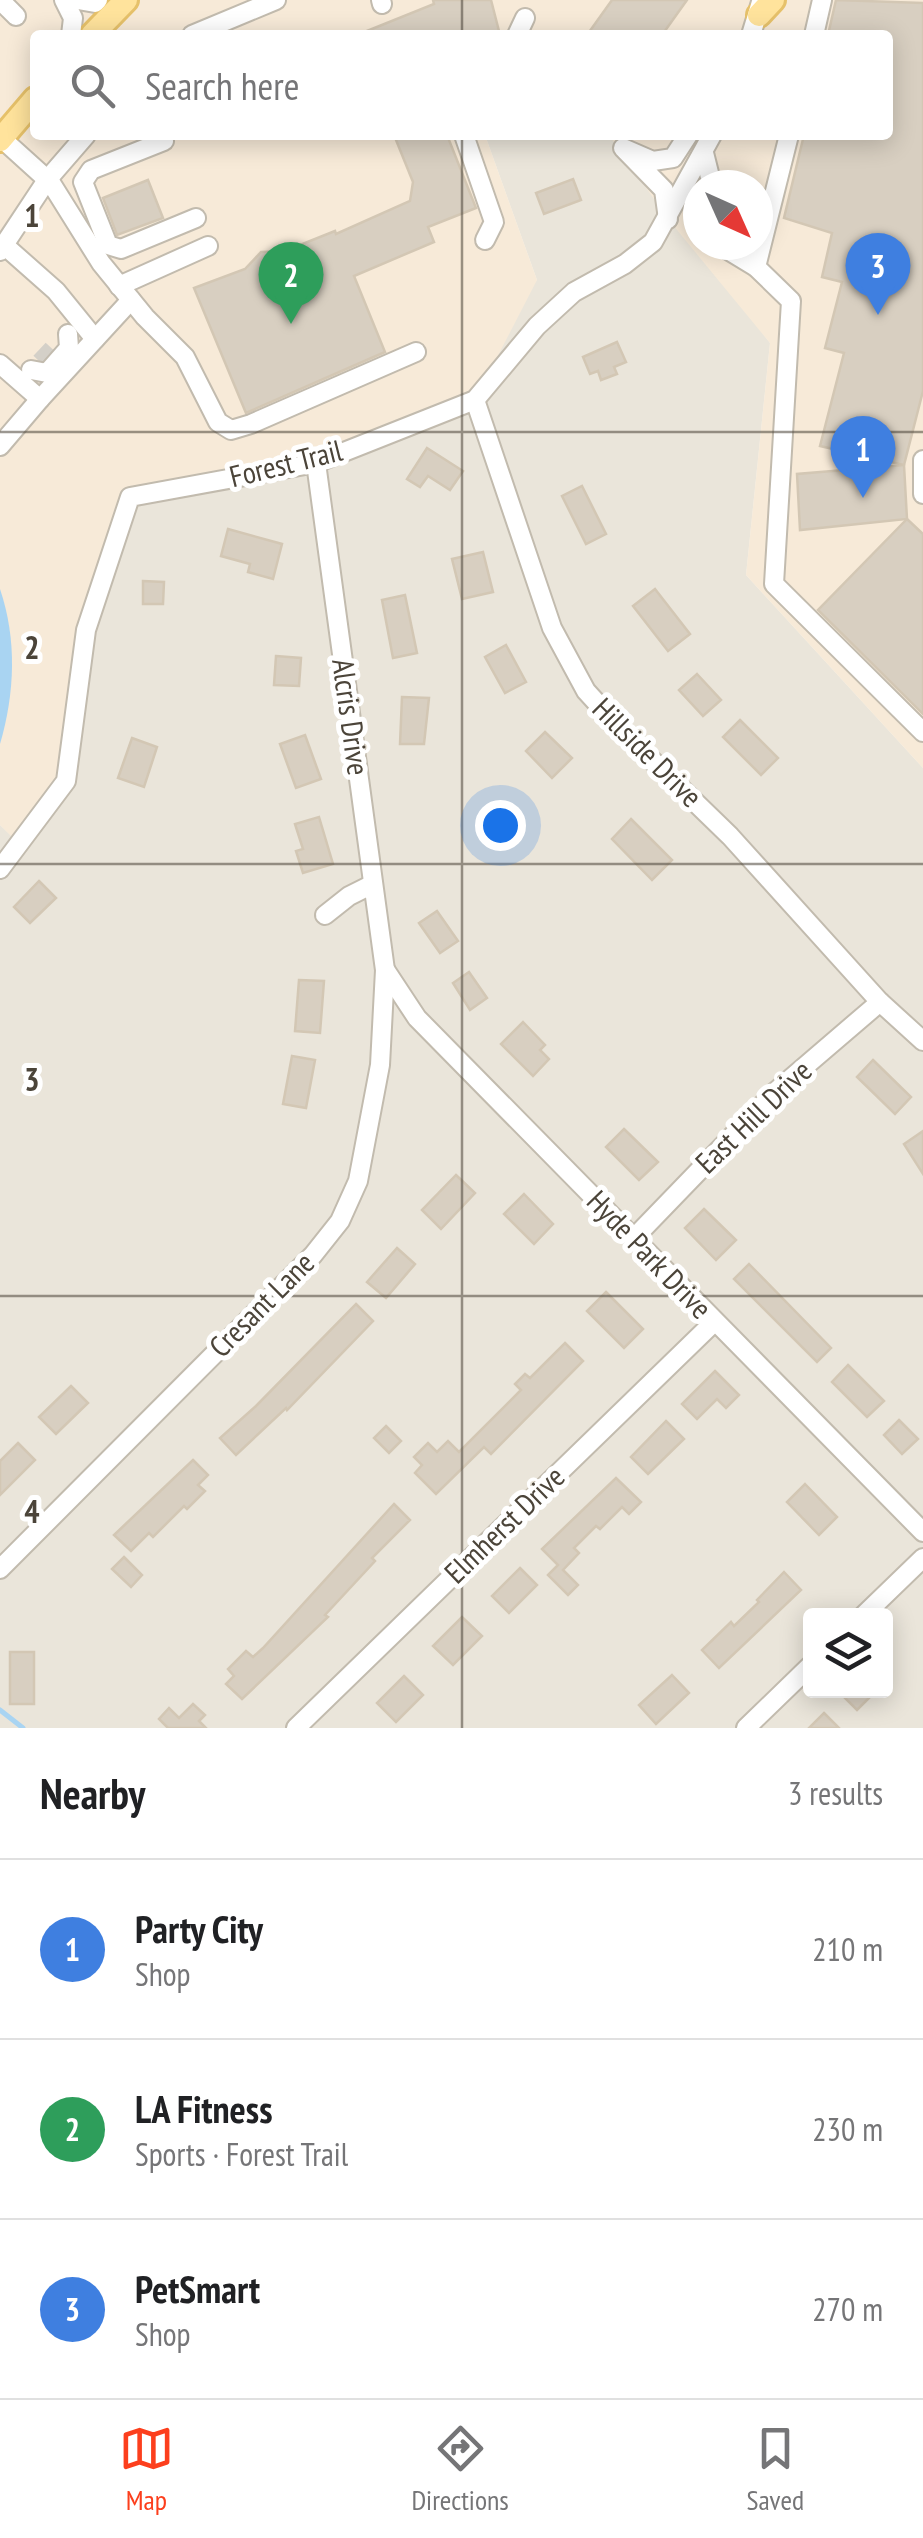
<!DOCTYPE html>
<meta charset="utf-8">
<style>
:root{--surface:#fff;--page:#f2f2f2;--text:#202124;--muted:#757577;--line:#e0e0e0;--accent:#fc3f1d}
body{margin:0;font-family:"PT Sans Narrow",sans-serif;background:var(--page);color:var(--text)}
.controls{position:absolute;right:30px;bottom:30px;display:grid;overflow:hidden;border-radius:10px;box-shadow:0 5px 25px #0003}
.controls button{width:90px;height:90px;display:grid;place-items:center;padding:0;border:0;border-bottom:2px solid var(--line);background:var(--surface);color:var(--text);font:50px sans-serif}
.compass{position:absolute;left:683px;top:170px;width:90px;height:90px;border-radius:50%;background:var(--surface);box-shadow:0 5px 25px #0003;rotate:135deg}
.you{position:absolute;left:500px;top:825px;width:35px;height:35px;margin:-25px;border:8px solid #fff;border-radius:50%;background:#1a73e8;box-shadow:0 0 0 15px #1a73e833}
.badge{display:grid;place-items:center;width:65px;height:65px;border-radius:50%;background:var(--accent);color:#fff;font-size:32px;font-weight:700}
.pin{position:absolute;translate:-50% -82px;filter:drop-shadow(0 2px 5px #0008)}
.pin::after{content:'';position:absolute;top:52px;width:35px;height:30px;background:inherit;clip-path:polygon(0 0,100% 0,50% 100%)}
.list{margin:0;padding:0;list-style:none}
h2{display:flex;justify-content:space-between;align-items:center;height:130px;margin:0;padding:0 40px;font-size:42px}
h2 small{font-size:32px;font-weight:400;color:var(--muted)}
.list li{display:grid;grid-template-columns:65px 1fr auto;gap:30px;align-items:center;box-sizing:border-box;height:180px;padding:0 40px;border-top:2px solid var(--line)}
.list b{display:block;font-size:38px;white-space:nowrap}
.list p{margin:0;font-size:32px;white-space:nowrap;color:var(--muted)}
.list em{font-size:32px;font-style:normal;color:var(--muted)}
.icon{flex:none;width:55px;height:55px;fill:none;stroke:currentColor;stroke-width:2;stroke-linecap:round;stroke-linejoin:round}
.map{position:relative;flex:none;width:923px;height:1728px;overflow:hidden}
.search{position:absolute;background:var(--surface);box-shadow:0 5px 25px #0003;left:30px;right:30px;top:30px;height:110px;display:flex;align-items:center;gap:25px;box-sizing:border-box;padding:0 35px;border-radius:10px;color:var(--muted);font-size:38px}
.sheet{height:670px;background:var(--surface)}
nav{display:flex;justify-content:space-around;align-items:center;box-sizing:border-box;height:140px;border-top:2px solid var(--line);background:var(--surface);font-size:28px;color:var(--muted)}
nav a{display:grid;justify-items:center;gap:5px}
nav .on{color:var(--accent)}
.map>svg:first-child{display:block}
.residential{fill:#eae5da;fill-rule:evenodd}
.commercial{fill:#f7ead8;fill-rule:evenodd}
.water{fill:#a9d4f2}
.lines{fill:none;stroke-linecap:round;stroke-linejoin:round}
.stream{stroke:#a9d4f2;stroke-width:5}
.building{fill:#d8cfc1;stroke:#d3c7b4;stroke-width:2.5}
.minor-tunnel{stroke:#d4d0c8;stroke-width:18;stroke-dasharray:18 9;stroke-linecap:butt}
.minor-casing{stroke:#c2bbae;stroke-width:22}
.major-casing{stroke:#e6c16a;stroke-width:28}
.minor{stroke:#fff;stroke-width:18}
.major{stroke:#ffe39c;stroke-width:22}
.grid{fill:none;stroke:#4b4439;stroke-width:2.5;stroke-opacity:0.55}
.labels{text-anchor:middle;stroke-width:10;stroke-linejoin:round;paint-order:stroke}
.street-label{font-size:30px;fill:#4b4439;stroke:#fff}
.grid-label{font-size:32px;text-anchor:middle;font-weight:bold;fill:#4b4439;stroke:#fff;stroke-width:10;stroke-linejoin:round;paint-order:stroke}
</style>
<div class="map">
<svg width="923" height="1728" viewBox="0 0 923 1728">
<rect width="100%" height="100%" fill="#f6f3ec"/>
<!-- residential -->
<path class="residential" d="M485,135H613L770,343L746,575L923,768V1728H0V825L19,843L130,497L537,280ZM810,1616H886V1690H810Z"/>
<!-- commercial -->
<path class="commercial" d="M0,0H923V768L746,575L770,343L668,219L609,135H888V35H35V135H485L537,280L475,400L316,463L130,497L86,630L66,781L19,844L0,825ZM698,185H758V245H698Z"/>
<!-- water -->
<path class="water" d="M0,589C17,639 15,693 0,744Z"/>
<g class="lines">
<!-- stream -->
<path class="stream" d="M0,1710L23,1728"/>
</g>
<!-- building -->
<g class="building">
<path d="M433,0H491L500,35H357L434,4Z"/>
<path d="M612,0H687L662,35H587Z"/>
<path d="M836,0L923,3V391L904,465L820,446L844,353L825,348L842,282L822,277L832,233L784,218L804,135H888V35H828Z"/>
<path d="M394,135H447L476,208L428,227L434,242L354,276L385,352L246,413L194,288L245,269L261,252L285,251L335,231L336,234L410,201L413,182Z"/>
<path d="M573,179L581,200L544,214L536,193Z"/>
<path d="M148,180L163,218L117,235L103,198Z"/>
<path d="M617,342L626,362L614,367L617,374L601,380L598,371L590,374L583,357Z"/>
<path d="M427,448L463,471L450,490L428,476L420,487L407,479Z"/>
<path d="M904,465L907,519L800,530L797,474Z"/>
<path d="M582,486L606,534L586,544L562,496Z"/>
<path d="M907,519L923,534V714L818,610Z"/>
<path d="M228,529L282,544L273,579L248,572L250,564L221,556Z"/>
<path d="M483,552L493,592L462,599L452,559Z"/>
<path d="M143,581L164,582L163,604H143Z"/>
<path d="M655,589L690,634L668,651L633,606Z"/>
<path d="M405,595L417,653L393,658L382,600Z"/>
<path d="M506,645L526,682L505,693L485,657Z"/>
<path d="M276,656L301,658L299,686L274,685Z"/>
<path d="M697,674L721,700L703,716L679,690Z"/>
<path d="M402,697L429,698L424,744H400Z"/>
<path d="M740,720L778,758L761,775L723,737Z"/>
<path d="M545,732L572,758L552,778L526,751Z"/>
<path d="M305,735L321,779L296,788L280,744Z"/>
<path d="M132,738L157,747L144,787L118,778Z"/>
<path d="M319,817L333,864L303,873L296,851L303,849L295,824Z"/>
<path d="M631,819L672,860L652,880L612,839Z"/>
<path d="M39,881L56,898L30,923L14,907Z"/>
<path d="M437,911L458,941L440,953L419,923Z"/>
<path d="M469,972L487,998L470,1010L453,983Z"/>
<path d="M299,980L324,981L320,1033L295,1031Z"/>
<path d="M523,1022L545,1045L540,1050L549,1059L533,1076L501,1044Z"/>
<path d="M292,1056L315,1060L306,1108L283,1104Z"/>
<path d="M873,1060L911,1097L895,1114L857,1077Z"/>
<path d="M624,1129L658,1162L639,1180L606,1147Z"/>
<path d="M923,1131V1174L904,1144Z"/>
<path d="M456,1175L475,1193L441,1229L422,1210Z"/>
<path d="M524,1194L553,1224L534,1244L504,1214Z"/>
<path d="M704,1209L736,1240L716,1260L685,1228Z"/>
<path d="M397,1248L415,1264L386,1298L367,1282Z"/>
<path d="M749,1264L831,1348L817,1362L734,1279Z"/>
<path d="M606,1292L643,1329L624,1348L587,1311Z"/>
<path d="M356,1304L373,1321L287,1410L286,1408L236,1455L220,1438L256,1406Z"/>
<path d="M565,1343L583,1361L491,1454L484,1447L436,1494L415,1473L422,1465L414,1457L428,1443L437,1452L448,1441L459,1452L521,1390L515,1384L525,1374L530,1378Z"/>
<path d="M848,1365L884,1401L867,1417L832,1382Z"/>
<path d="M715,1371L739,1395L726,1408L717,1399L697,1419L682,1404Z"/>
<path d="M71,1386L88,1403L56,1434L39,1417Z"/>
<path d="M899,1420L918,1439L902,1454L884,1435Z"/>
<path d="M666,1421L684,1439L648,1474L631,1457Z"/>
<path d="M386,1426L401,1441L389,1453L374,1438Z"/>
<path d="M18,1443L35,1460L0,1495V1461Z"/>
<path d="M193,1460L208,1475L198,1485L205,1491L187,1509L184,1506L153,1537L149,1533L131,1551L114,1535Z"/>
<path d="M616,1478L641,1502L629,1514L622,1507L600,1529L596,1526L574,1548L579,1553L563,1570L578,1585L568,1595L548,1575L558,1565L542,1549Z"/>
<path d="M805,1484L837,1517L819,1535L787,1502Z"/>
<path d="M394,1504L410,1520L372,1558L375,1561L325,1615L328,1617L242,1699L226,1684L234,1676L228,1669L246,1651L253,1657L263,1648Z"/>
<path d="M124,1557L142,1575L131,1587L112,1569Z"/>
<path d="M520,1568L537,1585L509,1613L492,1596Z"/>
<path d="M784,1572L801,1590L719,1668L702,1650L731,1622L734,1626L759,1602L757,1600Z"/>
<path d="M462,1617L482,1636L453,1665L433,1646Z"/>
<rect x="10" y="1652" width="24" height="52"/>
<path d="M672,1675L689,1693L656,1724L639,1705Z"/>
<path d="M404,1676L423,1695L396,1722L377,1703Z"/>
<path d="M837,1690H877L857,1710Z"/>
<path d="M193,1704L205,1715L199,1721L206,1728H168L159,1719L169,1708L179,1718Z"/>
<path d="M824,1713L839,1728H809Z"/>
</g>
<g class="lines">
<!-- minor-tunnel -->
<path class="minor-tunnel" d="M40,362L54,347"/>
<defs>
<g id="minor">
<path d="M0,0L16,16"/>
<path d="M64,0L73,18L71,35"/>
<path d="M78,0L95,3L98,0"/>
<path d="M381,0L382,4"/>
<path d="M192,35L276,0"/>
<path d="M517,35L525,18"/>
<path d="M751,35L761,2"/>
<path d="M814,35L822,0"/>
<path d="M464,135L494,222L485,240"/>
<path d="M0,137L51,183L101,263L145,317L185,357L218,422L231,430L251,424L416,352"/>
<path d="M164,141L91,170L83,182L108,245L121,249L196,218"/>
<path d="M704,153L712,185"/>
<path d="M668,219L664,190L623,148L653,161L673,158L688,135"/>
<path d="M4,245L56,291L95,339"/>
<path d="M726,245L728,250L756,267L791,301L774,584L923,732"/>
<path d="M0,251L47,180L86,135"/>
<path d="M756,267L789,135"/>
<path d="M119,286L208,246"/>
<path d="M0,364L40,399L131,300"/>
<path d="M31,370L47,373L69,348L68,334"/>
<path d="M475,400L552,628L586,691L627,736L730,836L880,1002L923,1041"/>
<path d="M0,446L40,399"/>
<path d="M923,460V494"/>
<path d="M0,869L66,781L86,630L130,497L316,463L475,400L537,326L574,292L625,264L653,242L712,135"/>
<path d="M325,915L349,896L373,884"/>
<path d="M386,971L417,1018L923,1532"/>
<path d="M634,1238L775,1092L880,1002"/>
<path d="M0,1569L313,1255L340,1221L358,1181L380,1065L385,970L316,463"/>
<path d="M863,1616L923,1558"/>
<path d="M296,1728L714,1322"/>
<path d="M746,1728L810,1666"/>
</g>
<g id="major">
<path d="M759,15L773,0"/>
<path d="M92,35L126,0"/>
<path d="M0,140L35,99"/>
</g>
</defs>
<!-- minor casing -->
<use href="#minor" class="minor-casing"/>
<!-- major casing -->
<use href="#major" class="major-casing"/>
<!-- minor -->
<use href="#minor" class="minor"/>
<!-- major -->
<use href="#major" class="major"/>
</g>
<!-- grid -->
<path class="grid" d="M462,0V35M462,135V1728M0,432H923M0,864H923M0,1296H923"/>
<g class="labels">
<!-- street labels -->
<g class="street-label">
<text transform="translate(286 464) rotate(-14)" y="10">Forest Trail</text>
<text transform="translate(350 717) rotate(82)" y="10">Alcris Drive</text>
<text transform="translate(647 753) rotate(45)" y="10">Hillside Drive</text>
<text transform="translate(754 1117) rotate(-44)" y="10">East Hill Drive</text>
<text transform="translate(649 1255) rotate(46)" y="10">Hyde Park Drive</text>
<text transform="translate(262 1305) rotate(-45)" y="10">Cresant Lane</text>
<text transform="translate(505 1525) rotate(-44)" y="10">Elmherst Drive</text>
</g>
</g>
<g class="grid-label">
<text x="32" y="227">1</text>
<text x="32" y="659">2</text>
<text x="32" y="1091">3</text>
<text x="32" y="1523">4</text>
</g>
</svg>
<div class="controls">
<button><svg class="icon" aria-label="layers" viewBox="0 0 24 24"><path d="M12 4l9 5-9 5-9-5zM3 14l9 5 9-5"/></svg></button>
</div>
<svg class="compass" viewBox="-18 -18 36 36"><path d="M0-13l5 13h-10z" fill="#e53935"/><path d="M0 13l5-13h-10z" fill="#757577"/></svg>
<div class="you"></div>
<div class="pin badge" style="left:863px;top:498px;background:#3f7fe0">1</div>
<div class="pin badge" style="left:291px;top:324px;background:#2e9e5b">2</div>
<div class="pin badge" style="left:878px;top:315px;background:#3f7fe0">3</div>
<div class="search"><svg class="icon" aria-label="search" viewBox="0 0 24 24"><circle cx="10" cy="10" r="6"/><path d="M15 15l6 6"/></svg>Search here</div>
</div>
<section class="sheet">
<h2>Nearby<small>3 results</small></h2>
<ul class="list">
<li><span class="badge" style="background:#3f7fe0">1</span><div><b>Party City</b><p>Shop</p></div><em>210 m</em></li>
<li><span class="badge" style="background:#2e9e5b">2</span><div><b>LA Fitness</b><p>Sports · Forest Trail</p></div><em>230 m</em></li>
<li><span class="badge" style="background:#3f7fe0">3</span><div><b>PetSmart</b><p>Shop</p></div><em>270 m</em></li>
</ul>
</section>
<nav>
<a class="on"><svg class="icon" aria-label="map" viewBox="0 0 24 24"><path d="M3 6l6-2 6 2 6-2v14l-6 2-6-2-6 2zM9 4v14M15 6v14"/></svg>Map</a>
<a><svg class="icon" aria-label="directions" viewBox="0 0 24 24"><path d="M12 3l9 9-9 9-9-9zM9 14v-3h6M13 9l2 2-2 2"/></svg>Directions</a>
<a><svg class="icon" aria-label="saved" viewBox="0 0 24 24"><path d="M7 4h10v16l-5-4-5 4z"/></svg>Saved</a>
</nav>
